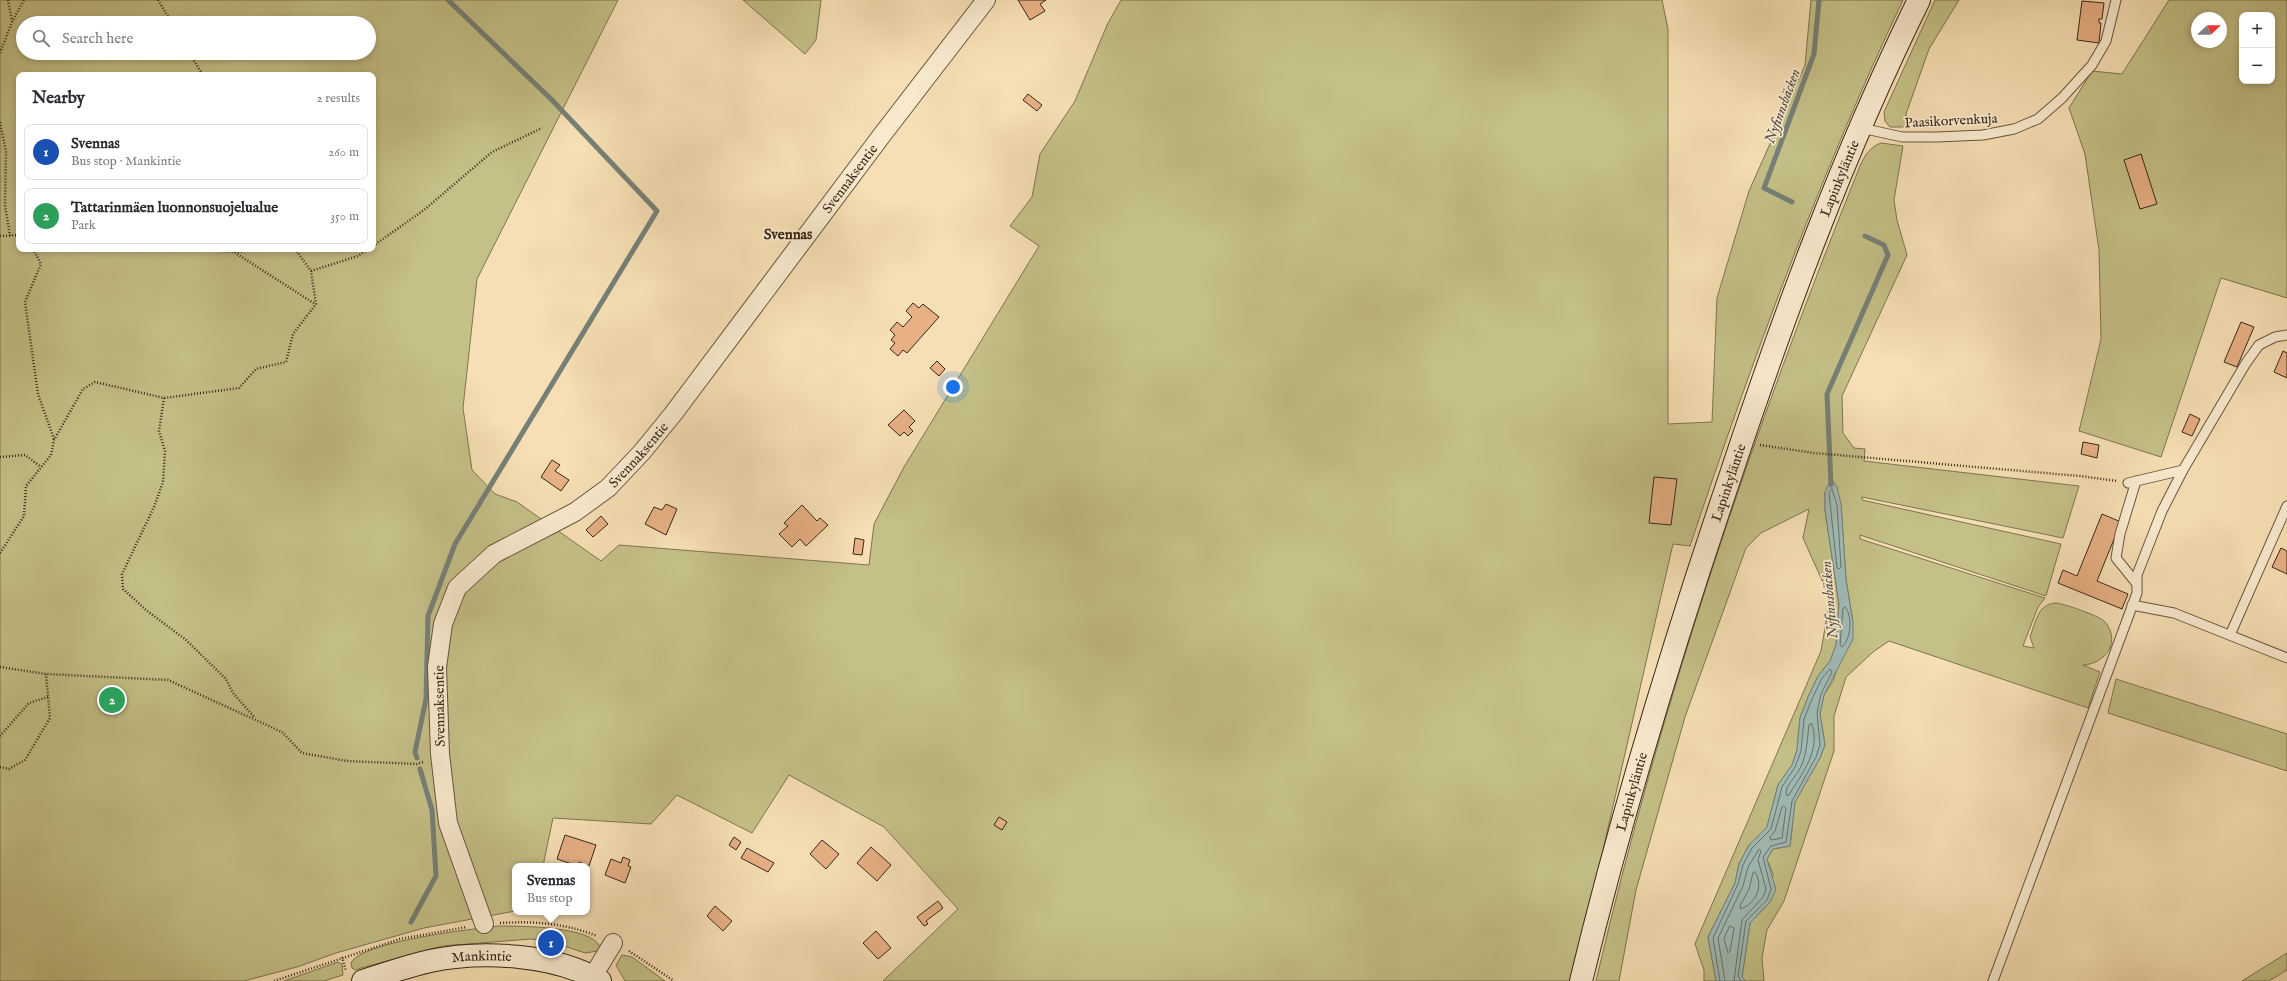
<!DOCTYPE html>
<meta charset="utf-8">
<style>
:root{--surface:#fff;--page:#f7f7f7;--text:#2b2b33;--muted:#7c7c81;--line:#e1e1e2;--accent:#2563eb}
body{margin:0;font-family:"IM FELL English",serif;background:var(--page);color:var(--text)}
.controls{position:absolute;right:12px;top:12px;display:grid;overflow:hidden;border-radius:8px;box-shadow:0 2px 6px #0003}
.controls button{width:36px;height:36px;display:grid;place-items:center;padding:0;border:0;border-bottom:1px solid var(--line);background:var(--surface);color:var(--text);font:20px sans-serif}
.compass{position:absolute;left:2191px;top:12px;width:36px;height:36px;border-radius:50%;background:var(--surface);box-shadow:0 2px 6px #0003;rotate:68deg}
.you{position:absolute;left:953px;top:387px;width:14px;height:14px;margin:-10px;border:3px solid #fff;border-radius:50%;background:#1a73e8;box-shadow:0 0 0 6px #1a73e833}
.badge{display:grid;place-items:center;width:26px;height:26px;border-radius:50%;background:var(--accent);color:#fff;font-size:13px;font-weight:700}
.pin{position:absolute;translate:-50% -50%;border:2px solid #fff;box-shadow:0 1px 4px #0006}
.popup{position:absolute;left:512px;top:863px;width:78px;height:52px;box-sizing:border-box;display:grid;place-content:center;border-radius:8px;background:var(--surface);filter:drop-shadow(0 1px 3px #0005);font-size:13px;white-space:nowrap;color:var(--muted)}
.popup b{font-size:15px;color:var(--text)}
.popup::after{content:'';position:absolute;left:50%;top:100%;margin-left:-8px;border:8px solid transparent;border-top-color:var(--surface)}
.list{margin:0;padding:0;list-style:none}
h2{display:flex;justify-content:space-between;align-items:center;height:52px;margin:0;padding:0 16px;font-size:17px}
h2 small{font-size:13px;font-weight:400;color:var(--muted)}
.list li{display:grid;grid-template-columns:26px 1fr auto;gap:12px;align-items:center;box-sizing:border-box;height:56px;margin:0 8px 8px;padding:0 8px;border:1px solid var(--line);border-radius:8px}
.list b{display:block;font-size:15px;white-space:nowrap}
.list p{margin:0;font-size:13px;white-space:nowrap;color:var(--muted)}
.list em{font-size:13px;font-style:normal;color:var(--muted)}
.icon{flex:none;width:22px;height:22px;fill:none;stroke:currentColor;stroke-width:2;stroke-linecap:round;stroke-linejoin:round}
.map{position:relative;flex:none;width:2287px;height:981px;overflow:hidden}
.search{position:absolute;background:var(--surface);box-shadow:0 2px 6px #0003;left:16px;top:16px;width:360px;height:44px;display:flex;align-items:center;gap:10px;box-sizing:border-box;padding:0 14px;border-radius:22px;color:var(--muted);font-size:15px}
.panel{position:absolute;background:var(--surface);box-shadow:0 2px 6px #0003;left:16px;top:72px;width:360px;height:180px;border-radius:8px}
.map>svg:first-child{display:block}
.green{fill:#c4c087;stroke:#7e7450;fill-rule:evenodd}
.water{fill:#9fbbb6;stroke:#768077}
.lines{fill:none;stroke-linecap:round;stroke-linejoin:round}
.shore{stroke:#6c7168;stroke-width:1}
.stream{stroke:#768077;stroke-width:5}
.building{fill:#e7b085;stroke:#392719}
.lane-casing{stroke:#685540;stroke-width:11}
.street-casing{stroke:#685540;stroke-width:20}
.secondary-casing{stroke:#392719;stroke-width:24}
.path{stroke:#392719;stroke-width:2.5;stroke-dasharray:1 2;stroke-linecap:butt}
.lane{stroke:#f9eace;stroke-width:9}
.street{stroke:#f9eace;stroke-width:18}
.secondary{stroke:#f9eace;stroke-width:22}
.labels{text-anchor:middle;stroke-width:3.5;stroke-linejoin:round;paint-order:stroke}
.street-label{font-size:14px;fill:#392719;stroke:#f9eace}
.water-label{font-size:15px;font-style:italic;fill:#524c40;stroke:#f9eace}
.neighbourhood-label{font-size:15px;font-weight:bold;fill:#392719;stroke:#f9eace}
</style>
<div class="map">
<svg width="2287" height="981" viewBox="0 0 2287 981">
<rect width="100%" height="100%" fill="#f6dfb4"/>
<filter id="stains"><feTurbulence type="fractalNoise" baseFrequency=".005" numOctaves="4"/><feColorMatrix values="0 0 0 0 .2 0 0 0 0 .09 0 0 0 0 .02 0 0 0 .5 -.17"/></filter>
<radialGradient id="worn" r=".72"><stop offset=".6" stop-color="#630" stop-opacity="0"/><stop offset="1" stop-color="#630" stop-opacity=".3"/></radialGradient>
<!-- green -->
<g class="green">
<path d="M0,0H618L477,279L463,408L472,470L495,494L517,502L601,561L619,545L869,565L874,524L904,467L1039,246L1010,226L1032,197L1040,154L1075,101L1108,23L1121,0H1662L1668,29V424L1712,422L1717,298L1749,191L1805,65L1811,0H1903C1819,177 1752,361 1690,546L1673,544L1573,981H883L958,909L884,827L789,775L752,833L677,795L651,824L553,818L543,866H515V911L424,928L336,953L297,967L244,981H0ZM23,23H369V53H23ZM19,75H373V249H19Z"/>
<path d="M743,0H821L816,40L805,54Z"/>
<path d="M1935,0H1959L1929,49L1906,114L1909,127H1890L1885,121L1884,112Z"/>
<path d="M2169,0H2287V298L2221,278L2161,457L2079,431L2101,339L2099,250L2085,154L2069,108L2092,71L2122,74ZM2242,15H2272V81H2242ZM2197,18H2221V42H2197Z"/>
<path d="M1881,143L1903,146L1894,200L1897,220L1907,255L1842,396L1843,433L1854,448L1865,449L1864,461L2079,486L2063,538L1862,497V500L2061,544L2046,596L1860,535V539L2045,598L2038,607L2023,646L2034,648L2030,637C2033,629 2036,616 2042,609C2045,606 2051,603 2055,603C2063,603 2099,616 2104,621C2122,640 2106,664 2083,665L2100,672L2088,708L1889,641L1873,652L1846,677L1834,716V751L1784,901L1767,930L1762,958L1764,981H1746L1742,977L1750,923L1770,902L1773,874L1767,859L1773,849L1790,846L1795,802L1820,758L1825,745L1820,714L1824,695L1833,681L1853,622L1846,580L1841,504L1825,492V510L1839,604L1836,645L1830,661L1818,676L1808,697L1800,718L1797,750L1792,765L1778,785L1767,827L1749,845L1739,864L1735,883L1708,937L1716,981H1704V970L1695,944L1821,651L1830,598L1803,538L1809,509L1761,533L1746,548L1685,717L1636,890L1619,981H1596C1661,703 1753,431 1860,166C1865,155 1870,147 1881,143Z"/>
<path d="M2116,679L2287,734V771L2108,713Z"/>
<path d="M499,926C519,926 592,926 600,947L598,951L585,953L549,941L531,939L442,946L361,968L355,970L352,968L351,963C362,941 473,929 499,926Z"/>
<path d="M2287,953V970L2269,981H2242Z"/>
<path d="M622,955L632,957L665,981H625L616,965Z"/>
<path d="M338,962L342,964L343,975L324,981H284Z"/>
</g>
<!-- water -->
<path class="water" d="M1831,478L1837,487L1841,504L1846,580L1853,622V639L1824,695L1820,714L1825,745L1820,758L1795,802L1790,846L1773,849L1767,859L1776,890L1770,902L1750,923L1742,977L1746,981H1716L1708,937L1735,883L1739,864L1749,845L1767,827L1778,785L1792,765L1797,750L1800,718L1808,697L1818,676L1830,661L1836,645L1839,604L1825,510V492Z"/>
<g class="lines">
<!-- shore -->
<g class="shore">
<path d="M1832,489L1837,505L1841,567L1839,569L1837,568L1829,493Z"/>
<path d="M1845,607C1853,615 1851,640 1842,647L1840,645L1843,609Z"/>
<path d="M1812,724C1821,751 1802,773 1789,795L1787,796C1783,789 1794,778 1798,772C1807,758 1807,741 1809,725Z"/>
<path d="M1784,806L1786,808L1782,838L1771,840L1770,837L1775,831L1782,807Z"/>
<path d="M1755,872C1764,886 1756,903 1741,909L1740,906L1749,889L1753,873Z"/>
<path d="M1730,926L1734,928L1730,951L1728,953L1724,939Z"/>
<path d="M1720,981L1713,938L1738,884L1743,865L1752,848L1771,829L1782,787L1795,767L1801,751L1804,719L1812,699L1822,678L1830,669L1832,672L1821,694L1817,713L1820,745L1816,757L1792,801L1786,842L1771,846L1763,857L1771,889L1767,900L1746,921L1738,976L1741,981"/>
<path d="M1725,981L1718,938L1743,886L1748,867L1759,849L1761,851L1758,860L1766,889L1763,897L1742,920L1734,981"/>
</g>
<!-- stream -->
<g class="stream">
<path d="M1792,202L1764,188L1814,54L1819,0"/>
<path d="M1831,485L1827,394L1888,255L1884,245L1865,236"/>
<path d="M417,758L415,752L426,699L428,616L455,544L657,211L551,99L448,0"/>
<path d="M411,922L436,876L432,810L420,769"/>
</g>
</g>
<!-- building -->
<g class="building">
<path d="M1018,0H1046L1040,4L1045,11L1030,20Z"/>
<path d="M2082,1L2104,3L2102,19H2099V23H2101L2099,43L2077,40Z"/>
<path d="M1028,94L1042,105L1037,111L1023,100Z"/>
<path d="M2141,154L2157,204L2140,209L2124,160Z"/>
<path d="M913,303L919,308L923,304L939,317L907,353L903,350L898,356L890,349L895,343L891,340L895,335L890,330L897,322L903,327L912,317L906,311Z"/>
<path d="M2241,322L2254,327L2237,367L2224,362Z"/>
<path d="M2283,351L2287,353V378L2274,372Z"/>
<path d="M937,361L945,369L939,376L930,368Z"/>
<path d="M904,410L915,421L909,427L913,431L908,436L904,432L900,436L888,425Z"/>
<path d="M2190,414L2200,419L2192,436L2182,432Z"/>
<path d="M2083,442L2099,445L2097,458L2081,454Z"/>
<path d="M552,460L560,465L555,471L569,480L561,491L541,477Z"/>
<path d="M1654,477L1677,479L1671,525L1649,523Z"/>
<path d="M666,504L677,509L666,535L645,524L654,507L662,510Z"/>
<path d="M802,505L817,521L820,518L828,525L806,546L800,539L792,547L779,534L788,526L784,523Z"/>
<path d="M2102,514L2121,522L2097,581L2128,594L2122,609L2058,583L2063,570L2077,576Z"/>
<path d="M601,516L608,524L593,537L586,530Z"/>
<path d="M855,538L864,540L862,555L853,554Z"/>
<path d="M2281,548L2287,551V574L2272,567Z"/>
<path d="M999,817L1007,822L1002,830L994,825Z"/>
<path d="M565,835L596,845L589,866L579,862L578,866L557,859Z"/>
<path d="M734,837L741,842L736,850L729,845Z"/>
<path d="M822,840L839,854L826,869L810,854Z"/>
<path d="M871,847L891,865L877,881L857,863Z"/>
<path d="M747,848L774,863L768,872L741,858Z"/>
<path d="M623,857L630,860L628,866L631,867L625,883L605,875L611,859L621,863Z"/>
<path d="M938,901L943,908L926,921L928,924L924,926L917,917Z"/>
<path d="M715,906L732,921L723,931L707,916Z"/>
<path d="M876,931L891,948L878,959L863,943Z"/>
</g>
<g class="lines">
<defs>
<g id="lane">
<path d="M1861,128L1902,137H1937L1983,135L2014,129L2038,119L2062,98L2092,65L2106,41L2116,0"/>
<path d="M2136,481L2120,534L2116,558L2137,584"/>
<path d="M2128,483L2183,470"/>
<path d="M2132,605L2174,613L2287,658"/>
<path d="M2230,635L2287,506"/>
<path d="M1993,981L2137,593V575L2162,511L2183,470L2246,363L2259,345L2275,337L2287,335"/>
</g>
<g id="street">
<path id="s1" d="M484,924L448,823L440,754L437,667L443,624L457,588L494,554L575,512L608,488L642,452L673,414L882,135L986,0"/>
<path d="M593,976L613,943"/>
</g>
<g id="secondary">
<path id="s2" d="M363,981C385,974 408,966 430,961C481,950 555,954 600,981"/>
<path id="s3" d="M1581,981C1622,812 1673,645 1729,480C1783,317 1843,154 1919,0"/>
</g>
</defs>
<!-- lane casing -->
<use href="#lane" class="lane-casing"/>
<!-- street casing -->
<use href="#street" class="street-casing"/>
<!-- secondary casing -->
<use href="#secondary" class="secondary-casing"/>
<!-- path -->
<g class="path">
<path d="M8,0L12,21"/>
<path d="M158,0L172,23"/>
<path d="M0,53L12,22L24,0"/>
<path d="M189,53L203,75"/>
<path d="M0,122L6,152L5,205L10,236"/>
<path d="M0,236L19,235"/>
<path d="M373,246L424,210L492,152L542,128"/>
<path d="M33,249L41,264L25,302L38,394L54,439"/>
<path d="M199,249L234,252L315,304"/>
<path d="M235,252L264,249"/>
<path d="M311,271L358,256L368,249"/>
<path d="M164,398L159,431L165,451L163,482L154,507L122,574L123,589L146,610L186,640L226,679L233,693L255,718"/>
<path d="M1760,445L1814,453L2080,476L2117,481"/>
<path d="M0,457L25,455L41,467"/>
<path d="M0,553L24,516L26,486L51,455L54,440L83,389L95,382L164,398L239,388L256,369L286,362L293,334L316,304L311,271L295,249"/>
<path d="M0,667L46,674L168,680L282,732L302,753L347,761L417,764L423,762"/>
<path d="M0,736L29,703L48,697"/>
<path d="M0,767L9,769L25,760L50,718L46,674"/>
<path d="M500,923C535,921 564,923 597,936"/>
<path d="M629,951L674,981"/>
<path d="M342,957L346,971"/>
<path d="M274,981L400,939L467,927"/>
</g>
<!-- lane -->
<use href="#lane" class="lane"/>
<!-- street -->
<use href="#street" class="street"/>
<!-- secondary -->
<use href="#secondary" class="secondary"/>
</g>
<g class="labels">
<!-- street labels -->
<g class="street-label">
<text transform="translate(1951 120) rotate(-3)" y="5">Paasikorvenkuja</text>
<text dy="5" stroke="none"><textPath href="#s1" startOffset="921">Svennaksentie</textPath></text>
<text dy="5" stroke="none"><textPath href="#s3" startOffset="844">Lapinkyläntie</textPath></text>
<text dy="5" stroke="none"><textPath href="#s1" startOffset="573">Svennaksentie</textPath></text>
<text dy="5" stroke="none"><textPath href="#s3" startOffset="520">Lapinkyläntie</textPath></text>
<text transform="translate(439 706) rotate(-91)" y="5">Svennaksentie</text>
<text dy="5" stroke="none"><textPath href="#s3" startOffset="196">Lapinkyläntie</textPath></text>
<text dy="5" stroke="none"><textPath href="#s2" startOffset="122">Mankintie</textPath></text>
</g>
<!-- water labels -->
<g class="water-label">
<text transform="translate(1782 106) rotate(-70)" y="5">Nyfinnsbäcken</text>
<text transform="translate(1829 600) rotate(-95)" y="5">Nyfinnsbäcken</text>
</g>
<!-- neighbourhood labels -->
<g class="neighbourhood-label">
<text x="788" y="239">Svennas</text>
</g>
</g>
<rect width="100%" height="100%" filter="url(#stains)"/>
<rect width="100%" height="100%" fill="url(#worn)"/>
</svg>
<div class="controls">
<button>+</button>
<button>−</button>
</div>
<svg class="compass" viewBox="-18 -18 36 36"><path d="M0-13l5 13h-10z" fill="#e53935"/><path d="M0 13l5-13h-10z" fill="#7c7c81"/></svg>
<div class="you"></div>
<div class="pin badge" style="left:551px;top:943px;background:#1a4fb4">1</div>
<div class="popup"><b>Svennas</b>Bus stop</div>
<div class="pin badge" style="left:112px;top:700px;background:#2e9e5b">2</div>
<div class="search"><svg class="icon" aria-label="search" viewBox="0 0 24 24"><circle cx="10" cy="10" r="6"/><path d="M15 15l6 6"/></svg>Search here</div>
<section class="panel">
<h2>Nearby<small>2 results</small></h2>
<ul class="list">
<li><span class="badge" style="background:#1a4fb4">1</span><div><b>Svennas</b><p>Bus stop · Mankintie</p></div><em>260 m</em></li>
<li><span class="badge" style="background:#2e9e5b">2</span><div><b>Tattarinmäen luonnonsuojelualue</b><p>Park</p></div><em>350 m</em></li>
</ul>
</section>
</div>
